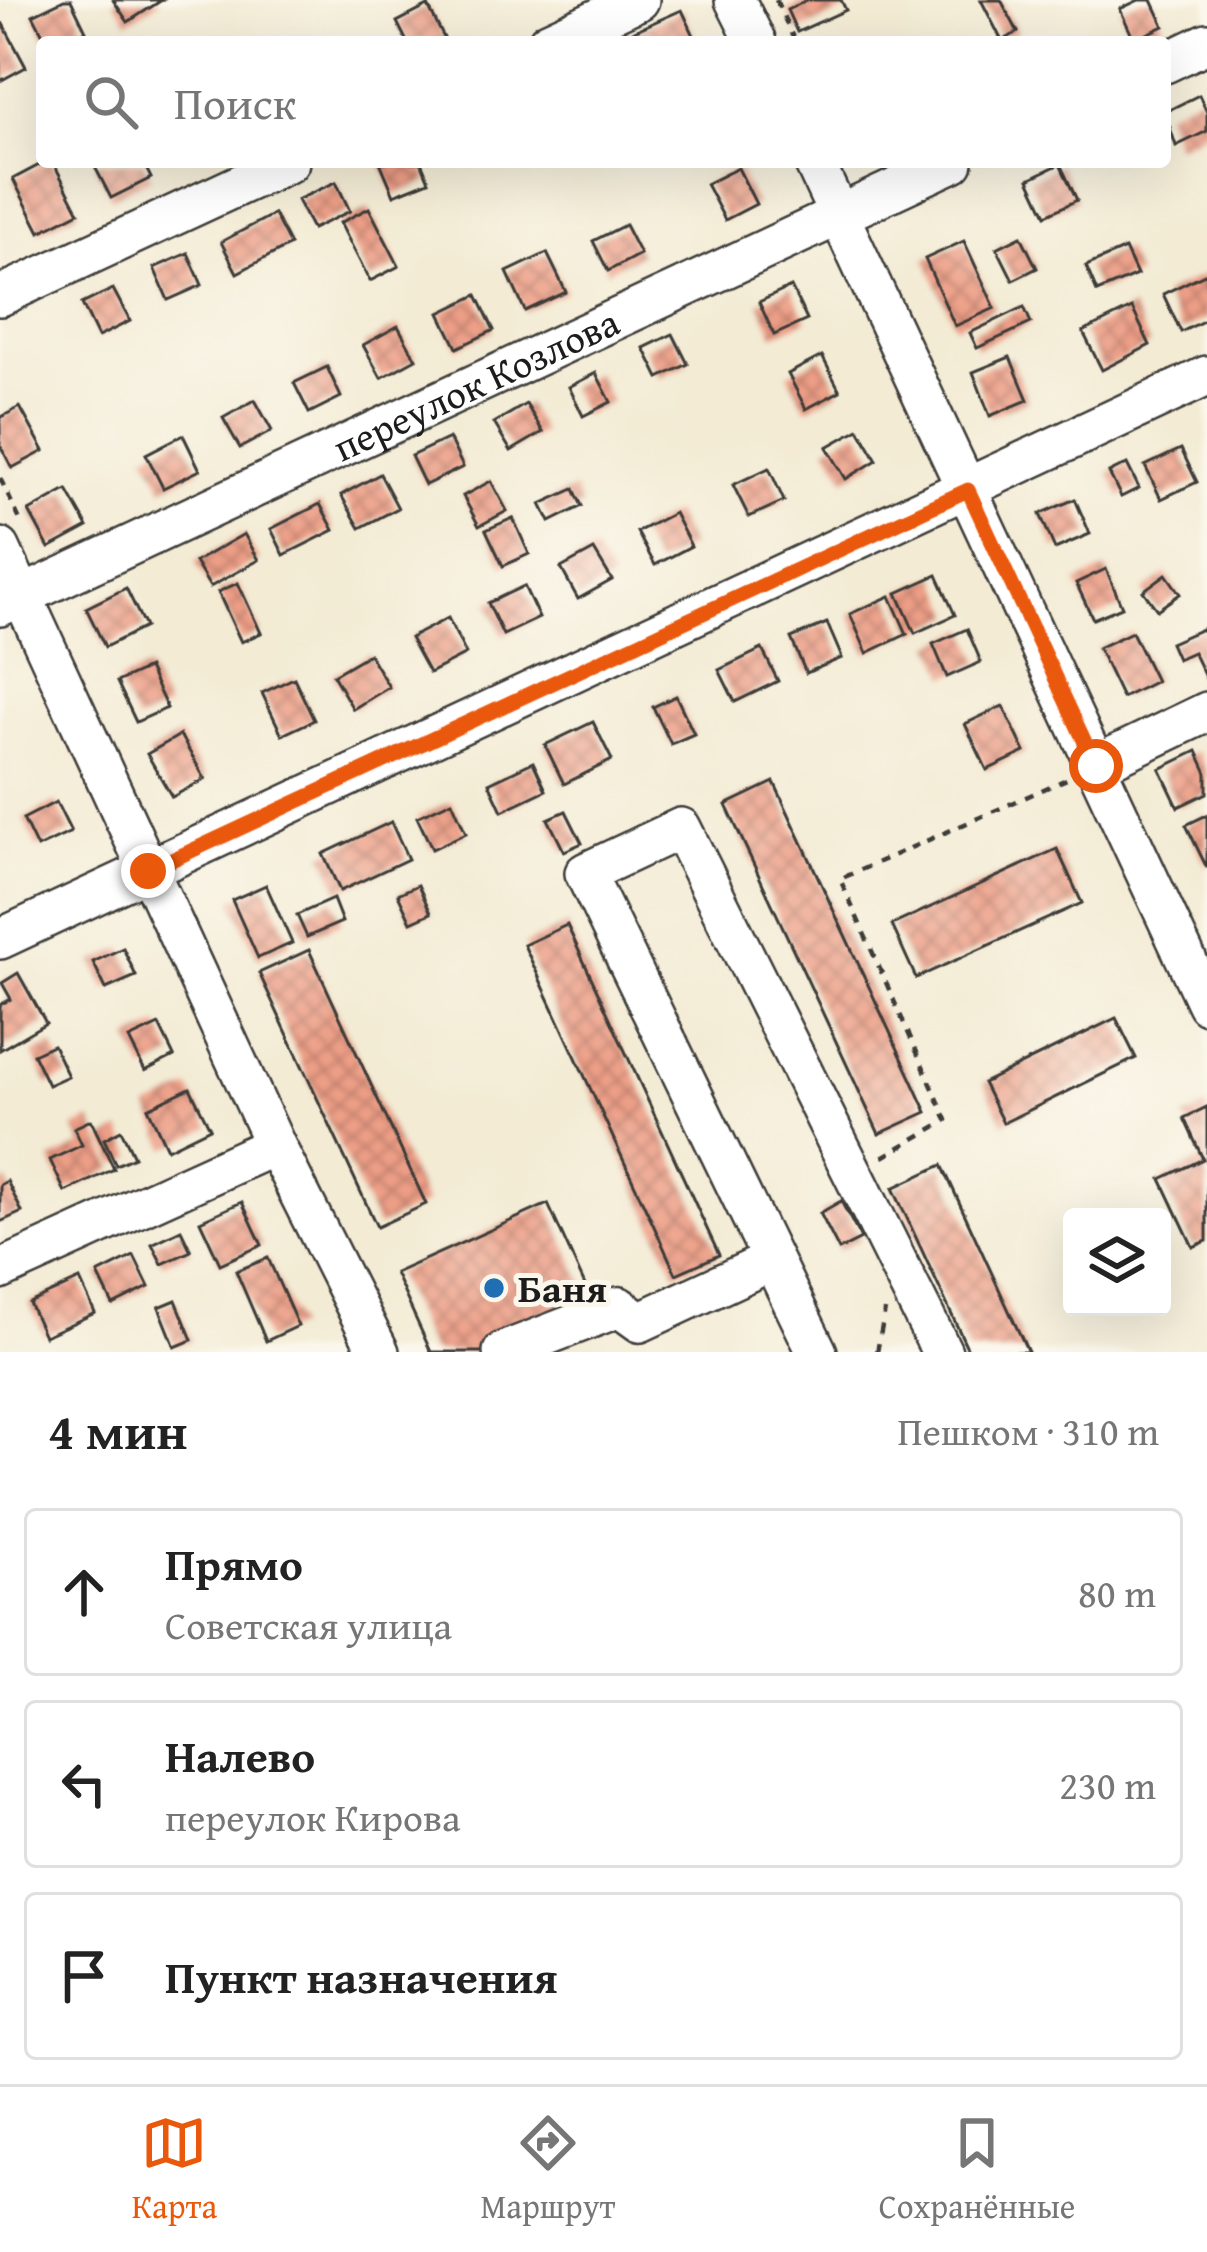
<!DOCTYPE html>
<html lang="ru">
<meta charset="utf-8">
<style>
:root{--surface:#fff;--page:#f6f6f6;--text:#222;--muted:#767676;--line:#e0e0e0;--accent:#ea580c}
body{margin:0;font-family:"Gentium Book Plus",serif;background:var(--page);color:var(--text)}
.controls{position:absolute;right:36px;bottom:36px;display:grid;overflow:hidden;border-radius:12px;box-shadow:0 12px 48px #0002}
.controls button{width:108px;height:108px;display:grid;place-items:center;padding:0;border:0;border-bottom:3px solid var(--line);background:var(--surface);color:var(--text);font:60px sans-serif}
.stop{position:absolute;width:36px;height:36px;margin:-27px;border:9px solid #ea580c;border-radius:50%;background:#fff}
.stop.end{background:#ea580c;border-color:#fff;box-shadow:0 3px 12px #0008}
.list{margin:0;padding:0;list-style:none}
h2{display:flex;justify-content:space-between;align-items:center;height:156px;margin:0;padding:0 48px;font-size:51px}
h2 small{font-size:39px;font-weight:400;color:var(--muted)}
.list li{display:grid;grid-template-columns:78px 1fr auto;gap:36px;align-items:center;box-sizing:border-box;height:168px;margin:0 24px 24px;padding:0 24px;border:3px solid var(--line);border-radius:12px}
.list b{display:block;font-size:45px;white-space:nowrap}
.list p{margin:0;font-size:39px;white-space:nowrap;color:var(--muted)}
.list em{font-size:39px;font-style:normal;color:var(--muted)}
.icon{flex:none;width:66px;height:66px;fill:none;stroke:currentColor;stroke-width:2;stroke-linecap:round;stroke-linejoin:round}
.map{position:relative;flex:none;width:1207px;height:1352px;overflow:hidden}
.search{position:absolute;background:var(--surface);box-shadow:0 12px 48px #0002;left:36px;right:36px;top:36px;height:132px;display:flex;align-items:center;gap:30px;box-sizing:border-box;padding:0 42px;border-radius:12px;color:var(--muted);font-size:45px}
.sheet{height:732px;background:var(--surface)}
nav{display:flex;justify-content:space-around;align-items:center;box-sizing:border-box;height:168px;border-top:3px solid var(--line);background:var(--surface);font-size:33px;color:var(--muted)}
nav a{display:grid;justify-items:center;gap:6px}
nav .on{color:var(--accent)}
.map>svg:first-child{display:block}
.building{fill:url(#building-cross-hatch)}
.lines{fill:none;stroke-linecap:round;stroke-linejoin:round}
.minor-casing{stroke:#3c3b38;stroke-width:44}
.path{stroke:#3c3b38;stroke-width:4.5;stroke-dasharray:9 9;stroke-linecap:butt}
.minor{stroke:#fff;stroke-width:39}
.route{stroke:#ea580c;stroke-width:15}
.poi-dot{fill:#1f6fb2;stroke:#fbf7ec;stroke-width:4.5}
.labels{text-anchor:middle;stroke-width:10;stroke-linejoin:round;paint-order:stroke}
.street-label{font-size:39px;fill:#1c1c1c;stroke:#fbf7ec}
.poi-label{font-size:39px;font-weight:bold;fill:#1c1c1c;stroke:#fbf7ec;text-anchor:start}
</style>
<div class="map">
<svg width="1207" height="1352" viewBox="0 0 1207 1352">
<defs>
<pattern id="building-cross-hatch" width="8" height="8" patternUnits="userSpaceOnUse" patternTransform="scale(3)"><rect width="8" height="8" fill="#ed9e86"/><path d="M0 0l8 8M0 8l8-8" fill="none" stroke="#bf806d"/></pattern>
</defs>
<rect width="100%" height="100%" fill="#fbf7ec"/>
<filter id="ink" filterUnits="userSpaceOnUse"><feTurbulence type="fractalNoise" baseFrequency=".00833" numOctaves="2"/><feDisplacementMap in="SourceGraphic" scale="24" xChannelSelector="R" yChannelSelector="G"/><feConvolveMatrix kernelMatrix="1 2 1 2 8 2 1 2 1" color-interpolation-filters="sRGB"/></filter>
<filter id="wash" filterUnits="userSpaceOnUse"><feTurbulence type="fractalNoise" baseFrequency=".004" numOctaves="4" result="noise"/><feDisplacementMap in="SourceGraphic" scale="48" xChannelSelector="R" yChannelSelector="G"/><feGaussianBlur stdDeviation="2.7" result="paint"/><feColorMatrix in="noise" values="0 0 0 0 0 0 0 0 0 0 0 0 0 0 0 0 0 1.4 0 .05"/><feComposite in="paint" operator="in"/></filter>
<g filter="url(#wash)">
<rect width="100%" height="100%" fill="#f3ebd4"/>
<g id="blocks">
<!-- building -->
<g class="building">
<path d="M64,0H71L86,31L62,42H47L33,15Z"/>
<path d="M113,0H162L128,22Z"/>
<path d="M808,0H841L846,10L797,32L787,10Z"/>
<path d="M981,0H1001L1018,32L1002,41Z"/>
<path d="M1139,0H1152L1164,26L1134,40L1120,9Z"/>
<path d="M428,6L445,40L407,42L397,22Z"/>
<path d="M682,10L697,42H636L632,32Z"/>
<path d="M3,24L26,67L0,81V26Z"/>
<path d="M1199,95L1207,112V131L1176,146L1165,112Z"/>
<path d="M45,162H53L79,212L40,232L13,179Z"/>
<path d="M100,162H143L151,178L111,198L94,165Z"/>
<path d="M380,162H421L429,181L394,195Z"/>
<path d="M1060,164L1077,200L1046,215L1029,179Z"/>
<path d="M738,168L756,204L725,220L706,184Z"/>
<path d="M336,182L350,211L312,229L297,200Z"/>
<path d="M369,208L399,266L370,281L340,223Z"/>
<path d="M274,214L290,245L237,273L221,242Z"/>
<path d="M625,225L640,254L608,271L593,241Z"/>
<path d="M1021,236L1037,268L1013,280L997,248Z"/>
<path d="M964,241L995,308L955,326L925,259Z"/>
<path d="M1125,249L1137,275L1097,292L1086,266Z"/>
<path d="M188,253L202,285L168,300L154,268Z"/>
<path d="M547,253L566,292L525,311L507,272Z"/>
<path d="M1207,273V319L1181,332L1163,294Z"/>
<path d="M791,287L807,320L774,335L759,302Z"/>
<path d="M113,289L130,321L98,337L82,304Z"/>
<path d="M477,295L494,330L457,348L440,313Z"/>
<path d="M1024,307L1031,323L977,348L970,333Z"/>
<path d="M1132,308L1150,345L1102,370L1083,332Z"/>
<path d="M398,326L416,359L381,378L363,345Z"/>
<path d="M673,334L688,364L659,378L644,348Z"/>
<path d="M822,356L840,391L806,409L788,374Z"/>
<path d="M1010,357L1028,400L990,416L973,372Z"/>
<path d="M327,367L341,397L309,413L294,383Z"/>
<path d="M596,373L611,402L583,416L569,387Z"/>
<path d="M255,400L272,431L240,448L223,418Z"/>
<path d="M526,404L543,432L511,451L494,423Z"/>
<path d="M20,407L44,451L12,468L0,445V418Z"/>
<path d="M859,429L877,460L846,479L827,447Z"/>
<path d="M183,435L200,470L163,488L146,454Z"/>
<path d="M449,438L463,467L425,485L411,456Z"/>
<path d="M1181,449L1197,482L1161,499L1145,466Z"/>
<path d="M1127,464L1139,488L1121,497L1109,473Z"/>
<path d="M769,468L784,501L749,517L733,485Z"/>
<path d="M380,474L398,508L360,528L341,495Z"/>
<path d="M491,481L507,511L479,526L463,496Z"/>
<path d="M574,489L582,506L550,522L541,504Z"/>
<path d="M67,490L88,527L49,548L29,511Z"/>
<path d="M1075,499L1090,534L1055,549L1040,514Z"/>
<path d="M320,504L334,530L284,555L271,529Z"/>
<path d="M674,513L691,546L655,565L637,532Z"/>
<path d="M513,518L529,554L503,566L486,530Z"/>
<path d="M244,534L259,560L210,587L195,562Z"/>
<path d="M594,550L612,580L578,599L561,568Z"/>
<path d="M1106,569L1122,607L1093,619L1076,583Z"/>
<path d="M1166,574L1180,594L1157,610L1143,591Z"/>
<path d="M937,575L955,615L915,633L897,593Z"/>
<path d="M238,583L261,633L241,642L218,592Z"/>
<path d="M524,586L539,618L503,635L488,603Z"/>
<path d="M126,588L145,627L105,647L86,608Z"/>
<path d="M890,596L907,634L867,653L850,614Z"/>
<path d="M448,618L466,654L429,673L410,638Z"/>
<path d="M827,623L842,658L806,673L791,638Z"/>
<path d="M967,629L981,662L947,677L933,644Z"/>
<path d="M1202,629L1207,641L1204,675L1193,652L1177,659L1170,643Z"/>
<path d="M1132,632L1156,681L1122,698L1098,648Z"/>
<path d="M762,649L778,681L735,702L719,670Z"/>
<path d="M369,654L389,687L353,709L333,675Z"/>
<path d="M148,668L167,708L136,722L117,682Z"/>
<path d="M294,678L314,720L282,735L262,693Z"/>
<path d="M676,696L694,734L671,744L653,707Z"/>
<path d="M1003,706L1025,752L987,770L965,724Z"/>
<path d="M593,722L612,760L564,784L545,745Z"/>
<path d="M180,735L205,779L172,797L147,754Z"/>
<path d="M1197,751L1207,773V793L1178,807L1160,769Z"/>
<path d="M533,762L546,790L502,811L489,783Z"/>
<path d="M774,782L927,1112L879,1134L726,805Z"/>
<path d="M452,801L466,833L432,849L417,817Z"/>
<path d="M56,802L71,832L37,848L23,819Z"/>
<path d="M566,811L582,843L564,851L548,819Z"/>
<path d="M1207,815V868L1186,825Z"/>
<path d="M391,822L408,859L340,891L323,854Z"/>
<path d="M1057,849L1082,903L916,978L892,925Z"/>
<path d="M266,885L292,943L258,958L232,900Z"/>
<path d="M418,885L431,913L411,922L398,894Z"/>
<path d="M333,899L342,922L307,937L297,915Z"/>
<path d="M567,925L719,1255L676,1274L524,945Z"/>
<path d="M123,948L136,976L106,989L93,962Z"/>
<path d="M309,950L426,1204L377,1227L259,973Z"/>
<path d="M18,973L46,1023L0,1050V1005L11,999L2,983Z"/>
<path d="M1116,1018L1136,1058L1003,1123L983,1083Z"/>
<path d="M159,1025L174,1056L145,1071L129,1039Z"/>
<path d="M53,1045L68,1076L48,1085L33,1054Z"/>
<path d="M190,1088L210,1128L167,1149L148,1108Z"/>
<path d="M1207,1107V1241L1193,1247L1161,1179L1203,1159L1184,1118Z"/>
<path d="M91,1120L114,1169L65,1192L50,1160L82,1145L74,1128Z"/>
<path d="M121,1130L134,1157L116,1165L104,1139Z"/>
<path d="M942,1165L1028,1352H969L893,1188Z"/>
<path d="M7,1181L22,1212L0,1222V1185Z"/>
<path d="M841,1201L861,1239L839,1250L820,1213Z"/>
<path d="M242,1202L262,1245L220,1264L200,1221Z"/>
<path d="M548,1204L593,1303L484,1352H431L395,1273Z"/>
<path d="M181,1230L191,1251L162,1264L152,1244Z"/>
<path d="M134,1256L149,1287L113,1305L98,1274Z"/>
<path d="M268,1258L298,1326L266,1341L236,1271Z"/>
<path d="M80,1280L95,1313L44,1336L29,1303Z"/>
<path d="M176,1300L192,1340L175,1347L159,1307Z"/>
</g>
</g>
</g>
<g filter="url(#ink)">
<use href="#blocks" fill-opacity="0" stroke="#3c3b38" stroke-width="3"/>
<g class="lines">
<defs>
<g id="minor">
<path d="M735,0L756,42"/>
<path d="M548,42L639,0"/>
<path d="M1165,63L1207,43"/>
<path d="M814,162L1207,1004"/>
<path d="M0,296L289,162"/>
<path d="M0,548L275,1145L379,1352"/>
<path id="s1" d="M0,606L953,162"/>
<path d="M1096,765L1207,712"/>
<path d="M0,939L1207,376"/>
<path d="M0,1270L275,1145"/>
<path d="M503,1352L619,1307L640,1322L771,1261"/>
<path d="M817,1352L585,873L681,828L942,1352"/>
</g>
</defs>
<!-- minor casing -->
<use href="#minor" class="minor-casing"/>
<!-- path -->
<g class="path">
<path d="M776,0L795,42"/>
<path d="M0,478L21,522"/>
<path d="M883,1157L947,1120L840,879L1069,778"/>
<path d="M877,1352L885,1310"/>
</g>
<!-- minor -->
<use href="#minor" class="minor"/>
</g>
</g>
<g class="lines" filter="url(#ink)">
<!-- route -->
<path class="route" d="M148,871L968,490L1096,766"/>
</g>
<!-- markers -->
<circle class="poi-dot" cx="494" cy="1288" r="12"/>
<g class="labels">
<!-- street labels -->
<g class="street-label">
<text dy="14" stroke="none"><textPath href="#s1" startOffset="525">переулок Козлова</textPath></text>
</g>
<!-- poi labels -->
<g class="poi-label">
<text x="518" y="1302">Баня</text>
</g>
</g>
</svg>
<div class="controls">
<button><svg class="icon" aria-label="layers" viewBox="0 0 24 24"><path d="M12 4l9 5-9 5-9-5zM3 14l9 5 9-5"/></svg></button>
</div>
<div class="stop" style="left:1096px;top:766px"></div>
<div class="stop end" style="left:148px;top:871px"></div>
<div class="search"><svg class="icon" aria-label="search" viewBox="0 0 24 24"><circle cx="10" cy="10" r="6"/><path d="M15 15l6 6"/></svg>Поиск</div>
</div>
<section class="sheet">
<h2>4 мин<small>Пешком · 310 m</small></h2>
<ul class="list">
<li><svg class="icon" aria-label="ahead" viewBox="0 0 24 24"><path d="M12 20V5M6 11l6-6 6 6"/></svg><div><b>Прямо</b><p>Советская улица</p></div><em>80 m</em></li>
<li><svg class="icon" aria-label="left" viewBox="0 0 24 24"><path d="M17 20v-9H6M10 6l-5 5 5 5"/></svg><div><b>Налево</b><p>переулок Кирова</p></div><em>230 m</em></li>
<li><svg class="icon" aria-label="arrive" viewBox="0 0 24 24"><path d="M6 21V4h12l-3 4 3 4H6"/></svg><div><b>Пункт назначения</b></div></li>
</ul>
</section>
<nav>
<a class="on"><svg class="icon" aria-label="map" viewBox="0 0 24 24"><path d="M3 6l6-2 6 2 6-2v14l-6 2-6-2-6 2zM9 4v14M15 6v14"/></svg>Карта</a>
<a><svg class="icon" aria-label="directions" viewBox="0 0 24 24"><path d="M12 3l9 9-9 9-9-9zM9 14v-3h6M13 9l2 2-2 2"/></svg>Маршрут</a>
<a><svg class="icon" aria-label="saved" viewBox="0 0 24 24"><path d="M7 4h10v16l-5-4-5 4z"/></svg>Сохранённые</a>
</nav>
